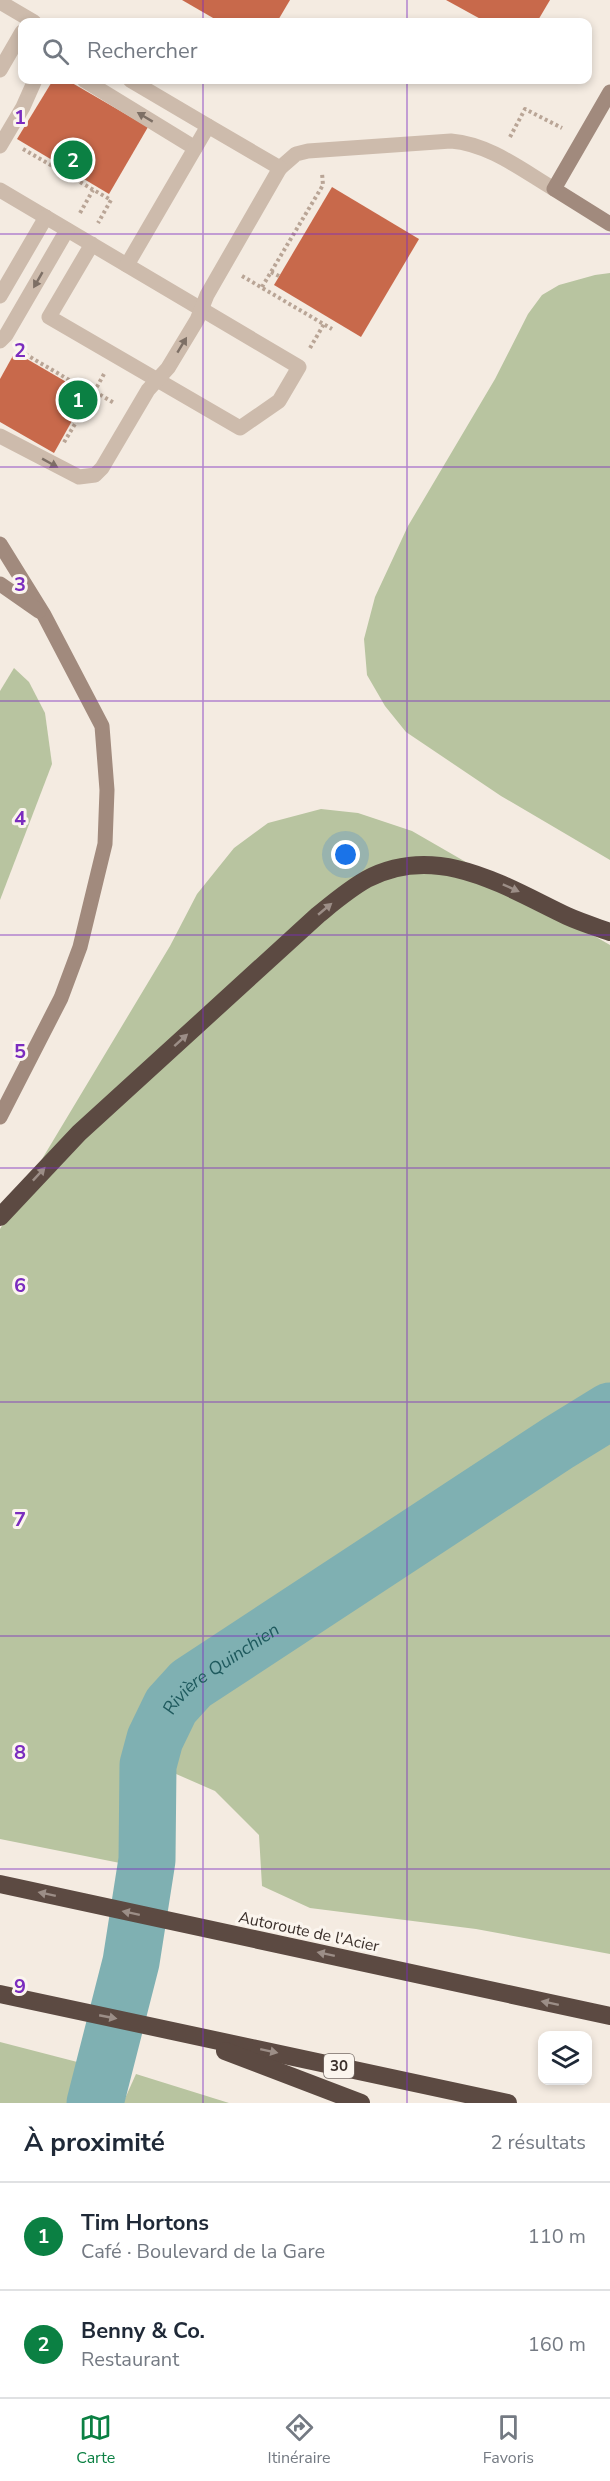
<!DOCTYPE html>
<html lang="fr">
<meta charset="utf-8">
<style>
:root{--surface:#fff;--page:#f2f2f3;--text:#1f2937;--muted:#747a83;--line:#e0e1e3;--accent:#0b8043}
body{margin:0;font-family:"Nunito Sans",sans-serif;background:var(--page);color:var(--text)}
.controls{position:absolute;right:18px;bottom:18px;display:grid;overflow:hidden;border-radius:12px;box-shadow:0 3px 9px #0003}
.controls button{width:54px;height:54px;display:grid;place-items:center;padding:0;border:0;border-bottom:2px solid var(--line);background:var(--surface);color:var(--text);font:30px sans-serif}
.you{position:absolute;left:346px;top:855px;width:21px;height:21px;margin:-15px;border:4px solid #fff;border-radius:50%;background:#1a73e8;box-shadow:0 0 0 9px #1a73e833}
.badge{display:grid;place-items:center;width:39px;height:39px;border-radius:50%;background:var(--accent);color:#fff;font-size:20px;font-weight:700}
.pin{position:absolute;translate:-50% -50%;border:3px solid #fff;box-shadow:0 2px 6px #0006}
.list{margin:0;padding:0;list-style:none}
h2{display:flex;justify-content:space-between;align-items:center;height:78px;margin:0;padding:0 24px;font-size:26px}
h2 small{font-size:20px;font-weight:400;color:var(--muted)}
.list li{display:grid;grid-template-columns:39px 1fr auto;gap:18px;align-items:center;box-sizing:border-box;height:108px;padding:0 24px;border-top:2px solid var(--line)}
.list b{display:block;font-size:22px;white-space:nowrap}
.list p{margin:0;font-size:20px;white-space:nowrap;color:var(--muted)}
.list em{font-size:20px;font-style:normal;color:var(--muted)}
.icon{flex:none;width:33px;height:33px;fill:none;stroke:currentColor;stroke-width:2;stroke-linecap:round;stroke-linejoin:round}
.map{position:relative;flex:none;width:610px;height:2103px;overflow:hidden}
.search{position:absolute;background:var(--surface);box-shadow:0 3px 9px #0003;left:18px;right:18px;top:18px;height:66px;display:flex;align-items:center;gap:15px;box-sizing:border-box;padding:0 21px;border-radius:12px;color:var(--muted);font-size:22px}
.sheet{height:294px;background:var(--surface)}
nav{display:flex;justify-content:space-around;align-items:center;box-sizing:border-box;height:84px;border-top:2px solid var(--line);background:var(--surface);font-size:16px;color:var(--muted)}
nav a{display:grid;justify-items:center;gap:3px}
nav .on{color:var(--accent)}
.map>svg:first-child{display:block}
.green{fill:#b8c4a0}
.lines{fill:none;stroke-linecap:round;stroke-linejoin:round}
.river{stroke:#7fb0b2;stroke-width:57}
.building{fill:#c8694b}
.path{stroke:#b9a596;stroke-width:4;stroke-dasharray:3 3;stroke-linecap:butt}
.lane{stroke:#cdbbac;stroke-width:15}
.secondary{stroke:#a18a7d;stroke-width:15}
.highway{stroke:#5c4a42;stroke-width:18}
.oneway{fill:#7d6f65}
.oneway2{fill:#9c8e87}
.grid{fill:none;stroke:#7b2cbf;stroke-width:1.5;stroke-opacity:0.55}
.labels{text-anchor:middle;stroke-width:6;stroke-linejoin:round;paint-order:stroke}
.shield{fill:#fbf5ee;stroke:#756b66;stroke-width:1.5}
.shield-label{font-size:15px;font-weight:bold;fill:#3b302b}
.street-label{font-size:16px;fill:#3b302b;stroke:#fbf5ee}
.water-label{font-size:18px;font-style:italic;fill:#1f5a5e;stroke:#fbf5ee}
.grid-label{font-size:20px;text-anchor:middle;font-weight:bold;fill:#7b2cbf;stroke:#fbf5ee;stroke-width:6;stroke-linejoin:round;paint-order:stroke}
</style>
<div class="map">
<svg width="610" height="2103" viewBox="0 0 610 2103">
<rect width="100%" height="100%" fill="#f4ebe1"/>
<!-- green -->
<g class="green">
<path d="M610,273V860L501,796L406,732L385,706L367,675L364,639L375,597L408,526L495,379L528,314L542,295L559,285L595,275Z"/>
<path d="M14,668L29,682L45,713L52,764L0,900V691Z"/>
<path d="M321,809L358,813L412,831L610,945V1954L476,1929L310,1908L262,1886L259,1835L215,1791L135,1756L131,1819L135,1866L0,1839V1229L170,946L197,894L234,848L268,823Z"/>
<path d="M0,2042L85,2064L86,2080L80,2103H0Z"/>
<path d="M136,2074L229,2103H123Z"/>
</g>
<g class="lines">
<!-- river -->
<path class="river" id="s1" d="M95,2103L131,1962L147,1860L148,1765L155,1739L171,1706L191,1684L558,1443L610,1411"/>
</g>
<!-- building -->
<g class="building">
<path d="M182,0H290L277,22H220Z"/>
<path d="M446,0H550L537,22H486Z"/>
<path d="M53,80H67L148,127L109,194L17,139Z"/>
<path d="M332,187L419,239L361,337L274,285Z"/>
<path d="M15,352L87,394L54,453L0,422V379Z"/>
</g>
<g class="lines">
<!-- path -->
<g class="path">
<path d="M510,137L525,109L562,128"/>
<path d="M23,149L111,200L98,223"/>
<path d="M80,213L93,190"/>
<path d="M271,272L279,276"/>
<path d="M242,276L332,329"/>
<path d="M262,287L323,185L322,173"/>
<path d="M310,348L324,324"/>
<path d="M20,351L93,394L63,444"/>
<path d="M104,374L93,394H99L114,403"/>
</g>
<!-- lane -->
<g class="lane">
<path d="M0,2L34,22"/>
<path d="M0,70L22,32"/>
<path d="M84,80L195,148"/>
<path d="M130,80L208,126"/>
<path d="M0,146L23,107L35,80"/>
<path d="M280,168L296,154L308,151L451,141C489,144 522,170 554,189"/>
<path d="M0,190L299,367L279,401L240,428L49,317L92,244"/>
<path d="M0,296L46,217"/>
<path d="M0,341L6,335L67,230"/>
<path d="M0,436L79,477L95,475L102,468L148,390L168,368L197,320L207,295L280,168L208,126L127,265"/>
</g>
<!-- secondary -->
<g class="secondary">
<path d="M610,92L554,189L610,224"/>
<path d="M0,544L44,615L102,726L107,790L105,844L80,947L61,998L0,1117"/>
<path d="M0,584L39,611"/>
</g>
<!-- highway -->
<g class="highway">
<path d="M0,1217L79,1133L318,915C334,902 349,889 367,879C437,842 504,886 567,916C580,922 596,927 610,932"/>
<path d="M0,1884L610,2016"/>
<path d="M0,1994L508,2103"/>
<path d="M225,2051L361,2103"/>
</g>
</g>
<!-- one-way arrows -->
<defs><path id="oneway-solid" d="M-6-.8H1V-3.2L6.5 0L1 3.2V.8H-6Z" transform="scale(1.5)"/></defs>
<g class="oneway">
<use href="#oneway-solid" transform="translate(145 117) rotate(-149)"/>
<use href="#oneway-solid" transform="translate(38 280) rotate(120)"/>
<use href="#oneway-solid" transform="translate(182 345) rotate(-59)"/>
<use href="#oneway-solid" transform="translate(50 463) rotate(29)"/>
</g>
<g class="oneway2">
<use href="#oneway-solid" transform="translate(511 888) rotate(24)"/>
<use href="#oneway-solid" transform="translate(325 909) rotate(-40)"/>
<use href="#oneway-solid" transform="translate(181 1040) rotate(-42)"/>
<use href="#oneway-solid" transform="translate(39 1174) rotate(-47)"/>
<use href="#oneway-solid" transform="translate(47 1894) rotate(-168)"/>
<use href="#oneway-solid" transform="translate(131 1913) rotate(-168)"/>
<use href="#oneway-solid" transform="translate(326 1954) rotate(-168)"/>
<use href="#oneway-solid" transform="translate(550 2003) rotate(-168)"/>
<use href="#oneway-solid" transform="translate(108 2017) rotate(11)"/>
<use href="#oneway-solid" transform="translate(269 2051) rotate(12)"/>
</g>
<!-- grid -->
<path class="grid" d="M203,0V22M407,0V22M203,80V2103M407,80V2103M0,234H610M0,467H610M0,701H610M0,935H610M0,1168H610M0,1402H610M0,1636H610M0,1869H610"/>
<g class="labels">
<!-- shield labels -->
<rect class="shield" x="324" y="2054" width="30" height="24" rx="4.5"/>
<g class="shield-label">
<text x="339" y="2071">30</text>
</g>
<!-- street labels -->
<g class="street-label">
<text transform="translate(309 1931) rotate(12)" y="6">Autoroute de l'Acier</text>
</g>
<!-- water labels -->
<g class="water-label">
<text dy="6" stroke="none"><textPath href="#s1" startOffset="470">Rivière Quinchien</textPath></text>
</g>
</g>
<g class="grid-label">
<text x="20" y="124">1</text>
<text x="20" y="357">2</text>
<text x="20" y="591">3</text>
<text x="20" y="825">4</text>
<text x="20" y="1058">5</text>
<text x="20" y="1292">6</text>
<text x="20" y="1526">7</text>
<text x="20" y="1759">8</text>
<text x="20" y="1993">9</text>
</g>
</svg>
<div class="controls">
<button><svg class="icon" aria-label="layers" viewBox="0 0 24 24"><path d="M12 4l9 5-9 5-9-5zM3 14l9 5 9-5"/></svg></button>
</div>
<div class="you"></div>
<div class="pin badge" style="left:78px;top:400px">1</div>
<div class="pin badge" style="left:73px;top:160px">2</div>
<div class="search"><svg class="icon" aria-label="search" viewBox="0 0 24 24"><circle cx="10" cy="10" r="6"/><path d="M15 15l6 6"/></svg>Rechercher</div>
</div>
<section class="sheet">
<h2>À proximité<small>2 résultats</small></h2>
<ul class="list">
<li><span class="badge">1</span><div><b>Tim Hortons</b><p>Café · Boulevard de la Gare</p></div><em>110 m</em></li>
<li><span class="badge">2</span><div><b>Benny &amp; Co.</b><p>Restaurant</p></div><em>160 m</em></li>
</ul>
</section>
<nav>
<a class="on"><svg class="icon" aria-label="map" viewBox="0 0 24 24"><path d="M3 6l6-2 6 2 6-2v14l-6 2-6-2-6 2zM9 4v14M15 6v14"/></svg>Carte</a>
<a><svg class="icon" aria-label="directions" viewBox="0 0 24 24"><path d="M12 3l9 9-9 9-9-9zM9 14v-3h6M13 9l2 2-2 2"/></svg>Itinéraire</a>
<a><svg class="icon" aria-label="saved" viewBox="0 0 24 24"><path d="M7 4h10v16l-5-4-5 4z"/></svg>Favoris</a>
</nav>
